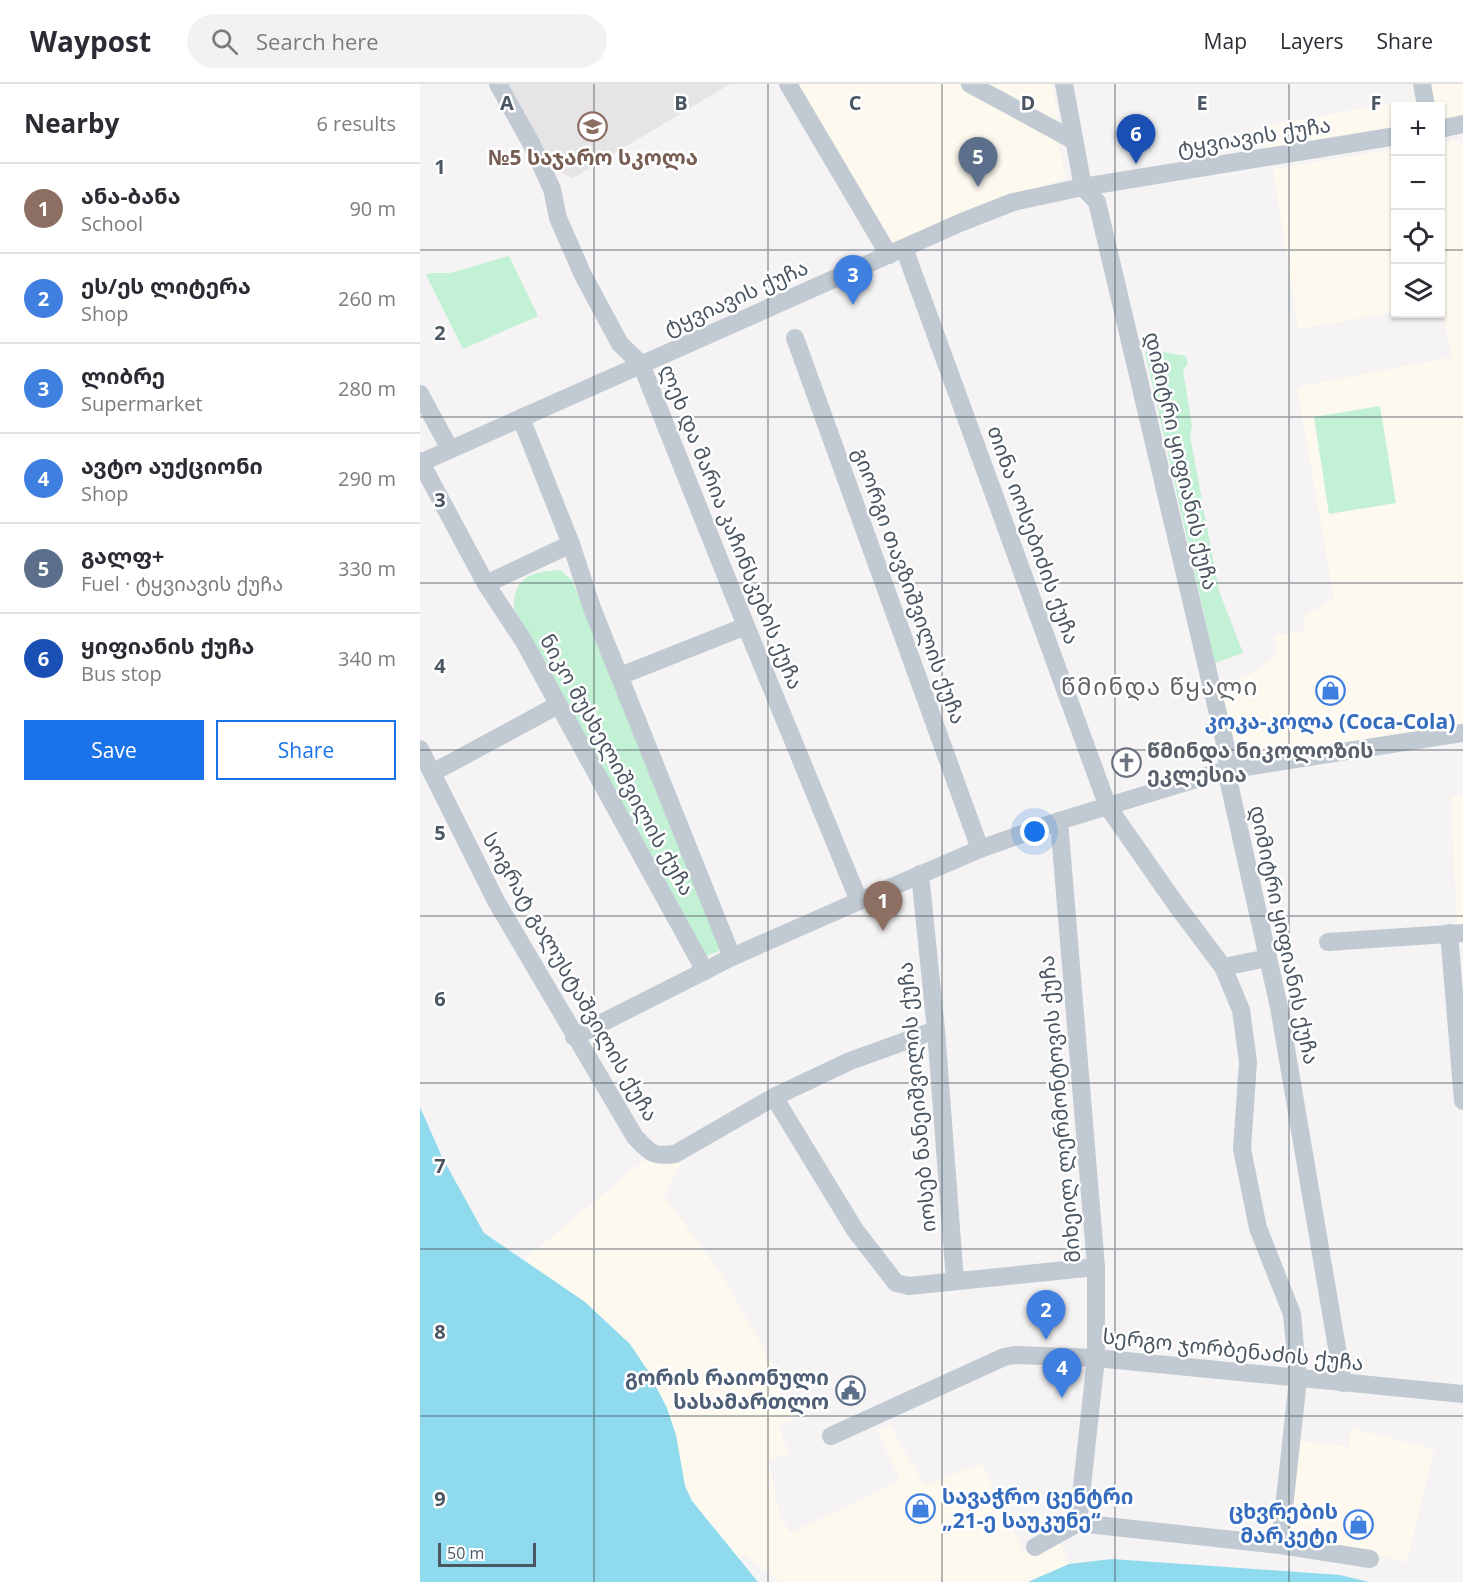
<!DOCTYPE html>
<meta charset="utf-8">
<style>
:root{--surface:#fff;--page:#f2f2f3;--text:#2b2b33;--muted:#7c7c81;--line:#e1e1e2;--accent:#1a73e8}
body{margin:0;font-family:"Open Sans","Noto Sans Georgian",sans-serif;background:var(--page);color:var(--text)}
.controls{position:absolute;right:18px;top:18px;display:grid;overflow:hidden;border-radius:0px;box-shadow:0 2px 4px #0004}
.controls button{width:54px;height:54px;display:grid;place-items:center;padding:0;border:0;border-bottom:2px solid var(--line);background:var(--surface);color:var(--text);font:30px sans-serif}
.scale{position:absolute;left:18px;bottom:15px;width:98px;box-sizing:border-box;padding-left:6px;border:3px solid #4a5661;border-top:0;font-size:16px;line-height:21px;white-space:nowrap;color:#4a5661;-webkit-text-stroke:4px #fff;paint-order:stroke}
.you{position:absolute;left:615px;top:748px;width:21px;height:21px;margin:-15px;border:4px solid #fff;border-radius:50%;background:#1a73e8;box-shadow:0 0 0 9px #1a73e833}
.badge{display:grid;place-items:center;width:39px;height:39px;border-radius:50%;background:var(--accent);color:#fff;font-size:20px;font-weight:700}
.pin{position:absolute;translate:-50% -50px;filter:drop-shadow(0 2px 3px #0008)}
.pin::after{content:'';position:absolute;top:32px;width:21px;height:18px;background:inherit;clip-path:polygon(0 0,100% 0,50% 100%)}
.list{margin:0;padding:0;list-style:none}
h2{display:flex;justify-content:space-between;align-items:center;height:78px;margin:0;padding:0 24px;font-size:26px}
h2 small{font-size:20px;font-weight:400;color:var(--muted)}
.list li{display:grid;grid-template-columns:39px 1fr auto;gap:18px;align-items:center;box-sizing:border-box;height:90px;padding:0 24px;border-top:2px solid var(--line)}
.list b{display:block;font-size:22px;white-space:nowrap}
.list p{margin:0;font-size:20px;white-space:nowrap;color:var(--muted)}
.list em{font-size:20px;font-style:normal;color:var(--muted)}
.actions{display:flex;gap:12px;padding:18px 24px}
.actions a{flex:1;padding:14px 0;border:2px solid var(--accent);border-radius:0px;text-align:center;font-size:21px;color:var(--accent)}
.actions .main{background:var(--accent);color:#fff}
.icon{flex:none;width:33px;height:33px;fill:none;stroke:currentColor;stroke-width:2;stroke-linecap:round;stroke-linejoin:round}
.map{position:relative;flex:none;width:1043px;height:1498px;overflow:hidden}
header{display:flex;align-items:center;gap:36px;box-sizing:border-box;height:84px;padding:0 30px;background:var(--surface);border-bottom:2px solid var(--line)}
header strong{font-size:28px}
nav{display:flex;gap:33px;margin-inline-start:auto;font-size:21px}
.search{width:420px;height:54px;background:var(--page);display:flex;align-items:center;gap:15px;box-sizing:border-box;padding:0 21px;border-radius:33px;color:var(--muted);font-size:22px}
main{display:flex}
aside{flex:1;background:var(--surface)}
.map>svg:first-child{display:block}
.commercial{fill:#fdf9ef}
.education{fill:#e6e4e5}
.green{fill:#c3f1d5}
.water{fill:#90daee}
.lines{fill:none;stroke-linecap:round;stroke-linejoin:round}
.minor{stroke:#c1cad2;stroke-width:18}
.grid{fill:none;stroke:#4a5661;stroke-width:1.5;stroke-opacity:0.55}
.labels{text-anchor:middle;stroke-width:5;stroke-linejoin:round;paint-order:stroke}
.street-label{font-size:21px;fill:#4a5661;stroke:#fff}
.education-label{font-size:21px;font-weight:bold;fill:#785e54;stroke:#fff}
.shop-label{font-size:21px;font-weight:bold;fill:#366cbe;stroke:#fff}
.worship-label{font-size:21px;font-weight:bold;fill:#5b616d;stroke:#fff;text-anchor:start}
.service-label{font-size:21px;font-weight:bold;fill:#4e5e75;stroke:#fff;text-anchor:end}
.quarter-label{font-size:24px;letter-spacing:1.5px;fill:#5f6368;stroke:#fff}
.grid-label{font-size:20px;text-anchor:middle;font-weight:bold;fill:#4a5661;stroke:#fff;stroke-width:5;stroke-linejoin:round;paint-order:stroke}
</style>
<header>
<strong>Waypost</strong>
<div class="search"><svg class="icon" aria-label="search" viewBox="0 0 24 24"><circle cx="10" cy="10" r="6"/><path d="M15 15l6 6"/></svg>Search here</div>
<nav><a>Map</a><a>Layers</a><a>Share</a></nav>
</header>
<main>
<aside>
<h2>Nearby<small>6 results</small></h2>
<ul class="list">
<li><span class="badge" style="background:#8d6e63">1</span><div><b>ანა-ბანა</b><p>School</p></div><em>90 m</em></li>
<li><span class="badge" style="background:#3f7fe0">2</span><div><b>ეს/ეს ლიტერა</b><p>Shop</p></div><em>260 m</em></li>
<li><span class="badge" style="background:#3f7fe0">3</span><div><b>ლიბრე</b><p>Supermarket</p></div><em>280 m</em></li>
<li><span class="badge" style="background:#3f7fe0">4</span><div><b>ავტო აუქციონი</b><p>Shop</p></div><em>290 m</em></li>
<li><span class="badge" style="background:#5c6f8a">5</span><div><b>გალფ+</b><p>Fuel · ტყვიავის ქუჩა</p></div><em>330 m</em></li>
<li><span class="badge" style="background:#1a4fb4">6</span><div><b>ყიფიანის ქუჩა</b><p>Bus stop</p></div><em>340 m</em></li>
</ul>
<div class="actions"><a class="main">Save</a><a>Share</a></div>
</aside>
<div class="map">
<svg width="1043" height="1498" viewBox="0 0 1043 1498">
<rect width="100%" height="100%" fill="#f5f3f3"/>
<!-- commercial -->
<g class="commercial">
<path d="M376,0H542L636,49L646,94L581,116L475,160L468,158Z"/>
<path d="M561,0H632L638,34L628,37Z"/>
<path d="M1006,0H1043V32L1021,39L1020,22H976L975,47L845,68L841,42L1008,13Z"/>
<path d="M1037,56L1043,62V644L829,675L818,667L799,601L828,592L857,572L854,552L885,546L883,533L914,515L877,303L1032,273L1021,220L1020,58Z"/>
<path d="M975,65V228L878,245L853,85Z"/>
<path d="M1043,711V843H1037L1031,713Z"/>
<path d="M227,1074L262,1077L244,1112L301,1190L365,1302L359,1306L377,1334L358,1342L369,1369L349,1377L360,1433L371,1449L480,1396L457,1347L470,1341L504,1401L561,1380L604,1469L639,1457L649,1480L608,1498H360L324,1471L319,1475L272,1417L265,1402L256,1351L165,1218L104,1176Z"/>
<path d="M931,1344L1014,1365L987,1478L868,1452L877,1356L929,1363Z"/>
</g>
<!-- education -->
<path class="education" d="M84,0H310L153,94L134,86Z"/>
<!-- green -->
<g class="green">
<path d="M89,172L118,232L43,265L6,191L10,189H30Z"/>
<path d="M725,268H744L766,272L768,280L763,286L772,342L770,352L799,507L823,569L795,579Z"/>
<path d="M960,322L976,419L909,430L894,333Z"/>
<path d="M140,486L152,496L276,807L298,857L299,867L287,872L280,866L94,525C92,494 112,487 140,486Z"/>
</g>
<!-- water -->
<g class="water">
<path d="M0,1023L22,1073L64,1149L165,1218L210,1260L228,1287L247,1324L256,1351L265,1402L272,1417L338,1498H0Z"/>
<path d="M692,1475L920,1491L949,1498H608L649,1480Z"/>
</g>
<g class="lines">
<!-- minor -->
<g class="minor">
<path d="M78,0L111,59L132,105L138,134L163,191L200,260L221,280L326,542L439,817"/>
<path d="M368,0L469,171"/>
<path d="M550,0L653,56"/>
<path d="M644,0L663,103L677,118L808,672L806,686L859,923L923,1299"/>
<path d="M1002,0L1006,22"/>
<path d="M1020,45L1043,40"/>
<path d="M484,164L688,723L755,819L803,883L821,926L828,978L822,1065L838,1144L872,1230L878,1295L860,1461"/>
<path d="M375,254L560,765"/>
<path d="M0,310L30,365"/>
<path d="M101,334L151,460L172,524L312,873"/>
<path d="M0,377L66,500L103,556L285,887"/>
<path d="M0,379L542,138L593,118L663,103L976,52"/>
<path d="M66,500L151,460"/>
<path d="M200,592L326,542"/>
<path d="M0,665L76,817L215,1053C230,1069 233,1073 255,1070L354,1013L430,977L516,946"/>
<path d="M12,689L138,621"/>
<path d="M500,790L516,946L535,1197"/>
<path d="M1029,849L1043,1017"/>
<path d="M908,858L1043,849"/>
<path d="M803,883L848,874"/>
<path d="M154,953L312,873L439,817L560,765L639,737L806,686L1043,649"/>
<path d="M354,1013L435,1146L476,1199L489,1202L676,1183"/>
<path d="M411,1352L584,1273L594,1271L676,1274L1043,1310"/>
<path d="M658,1439L860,1461L950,1475"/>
<path d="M615,1463L658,1439L676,1274V1183L639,737"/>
</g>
</g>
<!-- grid -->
<path class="grid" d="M174,0V1498M348,0V1498M522,0V1498M695,0V1498M869,0V1498M0,166H976M1020,166H1043M0,333H1043M0,499H1043M0,666H1043M0,832H1043M0,999H1043M0,1165H1043M0,1332H1043"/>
<!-- icons -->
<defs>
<symbol id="school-ring" viewBox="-11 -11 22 22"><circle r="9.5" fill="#fff" stroke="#8d6e63" stroke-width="1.5"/><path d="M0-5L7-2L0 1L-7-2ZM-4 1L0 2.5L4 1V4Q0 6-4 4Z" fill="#8d6e63"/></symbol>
<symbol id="shop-ring" viewBox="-11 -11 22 22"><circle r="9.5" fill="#fff" stroke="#3f7fe0" stroke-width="1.5"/><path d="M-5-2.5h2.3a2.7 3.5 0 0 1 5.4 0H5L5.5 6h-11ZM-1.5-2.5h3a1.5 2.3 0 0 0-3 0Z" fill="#3f7fe0"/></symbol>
<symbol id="church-ring" viewBox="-11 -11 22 22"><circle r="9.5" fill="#fff" stroke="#6b7280" stroke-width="1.5"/><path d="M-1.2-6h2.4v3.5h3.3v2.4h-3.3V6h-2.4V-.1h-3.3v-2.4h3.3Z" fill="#6b7280"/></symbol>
<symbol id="civic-ring" viewBox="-11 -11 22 22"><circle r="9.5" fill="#fff" stroke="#5c6f8a" stroke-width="1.5"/><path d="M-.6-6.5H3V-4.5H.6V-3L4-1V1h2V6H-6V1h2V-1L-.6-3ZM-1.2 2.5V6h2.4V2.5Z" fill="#5c6f8a"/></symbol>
</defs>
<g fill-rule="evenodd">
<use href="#school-ring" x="156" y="26" width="33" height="33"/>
<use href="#shop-ring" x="894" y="590" width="33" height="33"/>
<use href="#church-ring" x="690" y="662" width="33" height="33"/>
<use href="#civic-ring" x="414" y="1290" width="33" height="33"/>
<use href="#shop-ring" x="484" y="1408" width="33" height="33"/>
<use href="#shop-ring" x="922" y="1424" width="33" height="33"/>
</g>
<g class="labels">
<!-- street labels -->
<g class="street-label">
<text transform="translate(834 53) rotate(-9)" y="7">ტყვიავის ქუჩა</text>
<text transform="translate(316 214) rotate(-24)" y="7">ტყვიავის ქუჩა</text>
<text transform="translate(761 377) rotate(77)" y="7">დიმიტრი ყიფიანის ქუჩა</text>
<text transform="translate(311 443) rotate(68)" y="7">ლეხ და მარია კაჩინსკების ქუჩა</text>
<text transform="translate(613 451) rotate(70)" y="7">თინა იოსებიძის ქუჩა</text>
<text transform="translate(489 502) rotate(70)" y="7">გიორგი თავზიშვილის ქუჩა</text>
<text transform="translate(197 681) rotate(61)" y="7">ნიკო მუსხელიშვილის ქუჩა</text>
<text transform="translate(864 851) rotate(78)" y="7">დიმიტრი ყიფიანის ქუჩა</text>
<text transform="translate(150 893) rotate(60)" y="7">სოგრატ გალუსტაშვილის ქუჩა</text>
<text transform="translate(497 1013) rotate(-95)" y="7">იოსებ ნანეიშვილის ქუჩა</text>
<text transform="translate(640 1025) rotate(-95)" y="7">მიხეილ ლერმონტოვის ქუჩა</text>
<text transform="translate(813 1266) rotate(6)" y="7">სერგო ჯორბენაძის ქუჩა</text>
</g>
<!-- education labels -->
<g class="education-label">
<text x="173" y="81">№5 საჯარო სკოლა</text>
</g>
<!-- shop labels -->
<g class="shop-label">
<text x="910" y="645">კოკა-კოლა (Coca-Cola)</text>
<text x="522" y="1420" text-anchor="start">სავაჭრო ცენტრი<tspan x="522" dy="24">„21-ე საუკუნე“</tspan></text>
<text x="918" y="1435" text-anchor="end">ცხვრების<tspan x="918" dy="24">მარკეტი</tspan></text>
</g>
<!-- worship labels -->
<g class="worship-label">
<text x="727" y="674">წმინდა ნიკოლოზის<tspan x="727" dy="24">ეკლესია</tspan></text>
</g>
<!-- service labels -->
<g class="service-label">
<text x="409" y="1301">გორის რაიონული<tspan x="409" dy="24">სასამართლო</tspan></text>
</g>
<!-- quarter labels -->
<g class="quarter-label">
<text x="740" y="611">წმინდა წყალი</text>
</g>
</g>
<g class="grid-label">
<text x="87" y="26">A</text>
<text x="261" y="26">B</text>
<text x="435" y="26">C</text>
<text x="608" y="26">D</text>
<text x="782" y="26">E</text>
<text x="956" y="26">F</text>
<text x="20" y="90">1</text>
<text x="20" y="256">2</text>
<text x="20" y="423">3</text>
<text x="20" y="589">4</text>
<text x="20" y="756">5</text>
<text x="20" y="922">6</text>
<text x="20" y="1089">7</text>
<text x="20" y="1255">8</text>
<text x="20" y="1422">9</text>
</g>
</svg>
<div class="controls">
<button>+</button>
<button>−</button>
<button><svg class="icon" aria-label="locate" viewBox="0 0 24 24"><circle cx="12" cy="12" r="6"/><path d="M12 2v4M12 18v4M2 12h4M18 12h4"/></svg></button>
<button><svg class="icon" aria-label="layers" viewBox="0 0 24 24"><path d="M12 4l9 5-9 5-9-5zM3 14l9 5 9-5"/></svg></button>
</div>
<div class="scale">50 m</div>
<div class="you"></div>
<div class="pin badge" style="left:463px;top:847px;background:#8d6e63">1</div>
<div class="pin badge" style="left:626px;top:1256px;background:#3f7fe0">2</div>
<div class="pin badge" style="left:433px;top:221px;background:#3f7fe0">3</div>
<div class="pin badge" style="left:642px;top:1314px;background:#3f7fe0">4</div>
<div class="pin badge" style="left:558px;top:103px;background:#5c6f8a">5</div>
<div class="pin badge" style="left:716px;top:80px;background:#1a4fb4">6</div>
</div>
</main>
